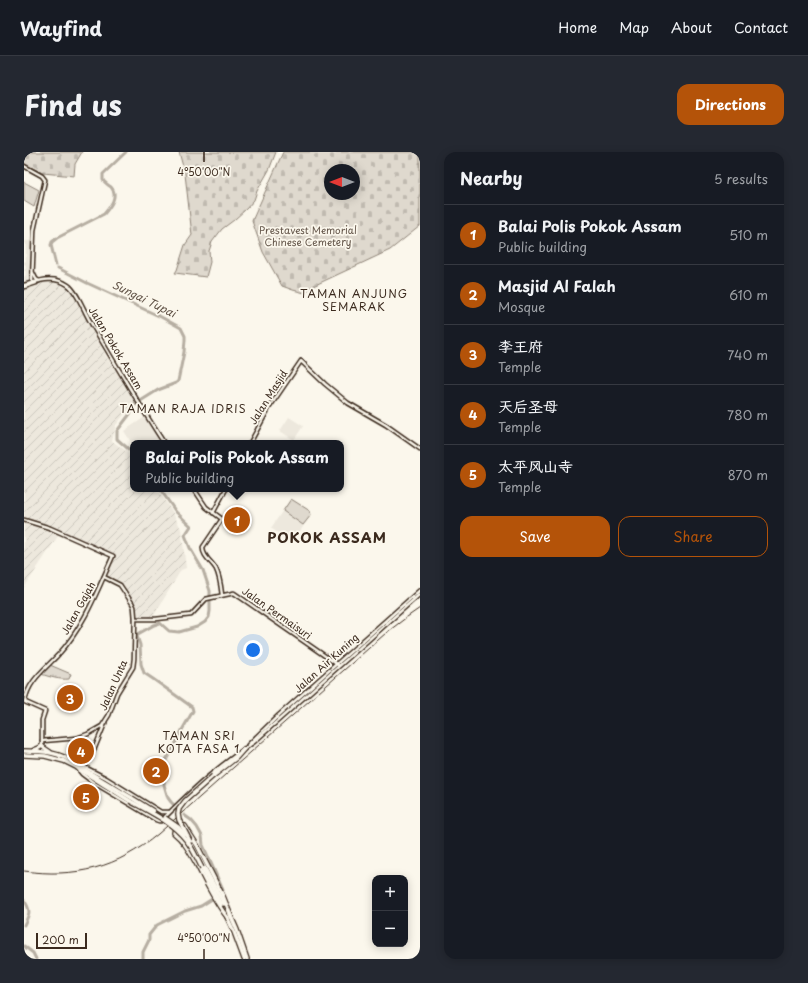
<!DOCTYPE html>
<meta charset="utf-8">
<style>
:root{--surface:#171b24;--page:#242831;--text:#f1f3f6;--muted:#9ea1a6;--line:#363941;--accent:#b45309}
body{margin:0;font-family:"Playpen Sans","LXGW WenKai TC",sans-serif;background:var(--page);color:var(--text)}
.controls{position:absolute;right:12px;bottom:12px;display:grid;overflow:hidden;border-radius:8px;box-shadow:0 2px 10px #0003}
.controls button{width:36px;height:36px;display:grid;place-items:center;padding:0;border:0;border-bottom:1px solid var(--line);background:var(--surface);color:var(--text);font:20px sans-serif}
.compass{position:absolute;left:300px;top:12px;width:36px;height:36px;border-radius:50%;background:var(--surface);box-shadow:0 2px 10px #0003;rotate:270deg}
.scale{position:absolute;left:12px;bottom:10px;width:51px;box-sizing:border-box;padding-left:4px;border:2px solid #3b2a1e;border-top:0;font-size:11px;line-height:14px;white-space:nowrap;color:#3b2a1e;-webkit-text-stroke:3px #fbf7ec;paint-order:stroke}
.you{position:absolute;left:229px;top:498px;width:14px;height:14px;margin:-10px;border:3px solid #fff;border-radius:50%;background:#1a73e8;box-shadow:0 0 0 6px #1a73e833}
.badge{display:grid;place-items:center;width:26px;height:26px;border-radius:50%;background:var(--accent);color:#fff;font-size:13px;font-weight:700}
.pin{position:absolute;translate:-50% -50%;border:2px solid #fff;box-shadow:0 1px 4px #0006}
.popup{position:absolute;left:106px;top:288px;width:214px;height:52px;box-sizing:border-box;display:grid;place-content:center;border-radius:8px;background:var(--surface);filter:drop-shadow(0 1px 3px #0005);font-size:13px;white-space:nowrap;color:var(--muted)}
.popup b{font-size:15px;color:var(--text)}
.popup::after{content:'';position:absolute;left:50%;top:100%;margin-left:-8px;border:8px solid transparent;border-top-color:var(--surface)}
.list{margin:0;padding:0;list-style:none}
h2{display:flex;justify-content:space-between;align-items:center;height:52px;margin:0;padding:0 16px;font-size:17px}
h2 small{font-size:13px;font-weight:400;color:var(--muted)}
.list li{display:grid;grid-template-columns:26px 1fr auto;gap:12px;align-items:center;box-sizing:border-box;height:60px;padding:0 16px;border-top:1px solid var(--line)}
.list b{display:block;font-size:15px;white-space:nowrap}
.list p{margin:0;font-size:13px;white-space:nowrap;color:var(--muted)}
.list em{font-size:13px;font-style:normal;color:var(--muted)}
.actions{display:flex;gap:8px;padding:12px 16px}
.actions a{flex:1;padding:9px 0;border:1px solid var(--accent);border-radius:12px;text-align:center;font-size:14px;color:var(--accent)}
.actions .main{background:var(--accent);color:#fff}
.map{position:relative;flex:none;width:396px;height:807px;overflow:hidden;border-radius:12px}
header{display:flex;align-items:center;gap:24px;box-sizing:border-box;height:56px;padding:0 20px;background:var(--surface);border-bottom:1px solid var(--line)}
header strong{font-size:19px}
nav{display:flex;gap:22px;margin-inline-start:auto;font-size:14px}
.intro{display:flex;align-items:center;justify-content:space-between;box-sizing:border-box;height:96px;padding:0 24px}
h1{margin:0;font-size:28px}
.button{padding:10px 18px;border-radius:12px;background:var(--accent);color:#fff;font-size:14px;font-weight:700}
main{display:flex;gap:24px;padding:0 24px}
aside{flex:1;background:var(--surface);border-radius:12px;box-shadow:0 2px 10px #0003}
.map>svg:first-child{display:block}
.built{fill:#ede8dd}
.industrial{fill:url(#industrial-furrows)}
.grass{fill:url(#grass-tufts);stroke:#8d8276}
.cemetery{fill:url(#cemetery-stones);stroke:#8d8276;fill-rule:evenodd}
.pitch{fill:#dfd9ce;stroke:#8d8276}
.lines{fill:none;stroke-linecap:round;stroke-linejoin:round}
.river{stroke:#b6aea2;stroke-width:3}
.secondary-casing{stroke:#3b2a1e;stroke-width:5.5}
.primary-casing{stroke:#3b2a1e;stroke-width:6}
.secondary{stroke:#fbf7ec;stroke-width:2.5}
.primary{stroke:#fbf7ec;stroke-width:3.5}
.rail{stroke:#3b2a1e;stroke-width:1}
.primary-bridge-casing{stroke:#3b2a1e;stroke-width:6;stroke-linecap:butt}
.primary-bridge{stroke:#fbf7ec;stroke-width:3.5}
.ticks{fill:none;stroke:#3b2a1e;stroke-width:1.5}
.labels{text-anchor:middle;stroke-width:3.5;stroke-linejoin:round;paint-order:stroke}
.park-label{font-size:10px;fill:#64564a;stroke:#fbf7ec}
.street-label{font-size:10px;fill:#3b2a1e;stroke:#fbf7ec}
.neighbourhood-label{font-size:11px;letter-spacing:1px;fill:#3b2a1e;stroke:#fbf7ec}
.water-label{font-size:11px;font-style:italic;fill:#605246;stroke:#fbf7ec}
.district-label{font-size:14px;font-weight:bold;letter-spacing:1px;fill:#3b2a1e;stroke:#fbf7ec}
.ticks-label{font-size:10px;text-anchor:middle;fill:#3b2a1e;stroke:#fbf7ec;stroke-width:3.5;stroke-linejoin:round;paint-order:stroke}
</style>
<header>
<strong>Wayfind</strong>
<nav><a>Home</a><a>Map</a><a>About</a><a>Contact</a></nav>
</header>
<div class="intro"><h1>Find us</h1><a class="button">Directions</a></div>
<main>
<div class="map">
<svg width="396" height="807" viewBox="0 0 396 807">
<defs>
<pattern id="industrial-furrows" width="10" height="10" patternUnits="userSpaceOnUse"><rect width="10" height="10" fill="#ede8dd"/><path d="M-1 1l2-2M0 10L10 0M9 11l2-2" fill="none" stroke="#ccc7bd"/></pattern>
<pattern id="grass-tufts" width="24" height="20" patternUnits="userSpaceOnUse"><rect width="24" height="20" fill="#dfd9ce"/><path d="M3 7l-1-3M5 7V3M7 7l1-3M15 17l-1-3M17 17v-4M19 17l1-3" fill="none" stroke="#c0bab0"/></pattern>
<pattern id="cemetery-stones" width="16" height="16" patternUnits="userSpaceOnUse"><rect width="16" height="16" fill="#dfd9ce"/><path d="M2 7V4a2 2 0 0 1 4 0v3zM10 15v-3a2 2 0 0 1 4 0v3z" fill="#c0bab0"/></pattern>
</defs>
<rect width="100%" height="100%" fill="#fbf7ec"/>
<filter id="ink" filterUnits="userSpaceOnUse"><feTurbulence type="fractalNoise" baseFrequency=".025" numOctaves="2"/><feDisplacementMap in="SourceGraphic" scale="8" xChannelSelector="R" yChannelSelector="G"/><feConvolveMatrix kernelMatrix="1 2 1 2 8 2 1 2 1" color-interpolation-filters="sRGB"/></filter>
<g filter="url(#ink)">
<!-- built -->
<g class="built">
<path d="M0,89H7L6,131L0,132V125L2,123V119H0V118L2,117V113L0,112V110L2,109V92L0,91Z"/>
<path d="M121,265L139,291H109V293L100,279Z"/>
<path d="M265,265L279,274L270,288L256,279Z"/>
<path d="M267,346L286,359L287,363L268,391L247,376Z"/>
</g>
<!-- industrial -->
<path class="industrial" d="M25,129L35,132L44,136L49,142L82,204L111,249L92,273L88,289L109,304V337H133L148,359L157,377L159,391L162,416L157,418L129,465H112L111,456L98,434L82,426L89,405L36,381L0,436V136Z"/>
<!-- grass -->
<path class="grass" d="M26,513L47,522L45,527C36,528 26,525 17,522Z"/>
<!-- cemetery -->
<g class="cemetery">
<path d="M0,0H58L51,12L50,24L19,21L0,12Z"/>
<path d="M155,0H252L245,18L233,39L230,48L222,57L210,68L198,77L188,90L185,99L186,110L182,125L151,121L153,118L161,93L168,83L161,22Z"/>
<path d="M259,0H396V74L366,98L287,135L281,141L269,138L258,134L239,100L228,69ZM306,18H330V42H306Z"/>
</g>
<!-- pitch -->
<g class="pitch">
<path d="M0,30L15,38L10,55L0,49Z"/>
<path d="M267,347L286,359L287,363L279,373L259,359Z"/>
</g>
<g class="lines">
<!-- river -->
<g class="river">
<path d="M32,113L27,93L28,90L33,86L80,62C86,55 95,44 87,35C84,33 81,31 79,28V22L102,0"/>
<path d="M34,116L63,131L137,165L157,176L161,184V188L160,200L154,229L152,231L134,238L110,253L106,262L93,279V287L109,301"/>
<path d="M136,337L152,360L167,374L161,383L166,396L179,418L186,439V459L185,465L181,470L173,475L155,480L145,479L136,471L130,473L114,482L113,484L116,493L117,512L120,521L129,527L168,555L169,559L158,578L154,587L142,608L140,633L144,646L147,650L156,659"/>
<path d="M160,663L167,668L173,675L178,684L179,693L199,738"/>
<path d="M0,748C8,760 5,762 0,773"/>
<path d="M0,794L9,801L12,807"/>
<path d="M119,807V800L125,788V783L133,773L161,759L177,754L188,747"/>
</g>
<defs>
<g id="secondary">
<path d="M0,14L18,24L21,28L10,78L8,131"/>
<path d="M9,121L12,127L15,129"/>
<path d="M0,133C15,129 29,123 44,133C53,139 60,159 66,169C90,210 114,251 140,291"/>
<path d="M0,135L12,131"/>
<path d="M226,291L245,256L277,209L301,232L324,251L362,273L396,297"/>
<path d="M170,337L182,355L198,367L179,395C178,404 188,410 192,417C196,425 197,435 198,443"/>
<path d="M189,361L202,337"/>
<path d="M0,368L26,376L89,404C73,439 60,475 34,503C21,517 3,530 1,550L21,559L18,568V594"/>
<path d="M111,467H132L167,463L182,447L210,441L226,452L314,513"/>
<path d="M18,589L53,586L64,582L78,574L85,563L93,541L109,515L110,507L111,467L110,455L108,451L96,433L80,425"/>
<path d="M224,593L255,563L396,438"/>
<path d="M47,608L82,626L137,660H145"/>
<path d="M60,614L65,607L70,598L81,571"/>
<path d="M54,617L58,622L70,631L132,668L135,669H137C154,652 171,635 190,620C203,609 216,600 230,590L396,442"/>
</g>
<g id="primary">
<path d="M10,598L15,596L18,594L20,596L26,600"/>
<path d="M0,599C18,599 37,600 51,612L108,646"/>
<path d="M0,603L21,604L40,609L52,615L106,649"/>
<path d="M189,624L212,606L220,597"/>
<path d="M157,673L161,674L173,693L199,744L207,764"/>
<path d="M151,675L150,681C161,690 165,699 172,711C182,730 190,749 204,766"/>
<path d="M166,689L200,752"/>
<path d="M178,716L197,753"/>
<path d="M206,762L213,778L223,807"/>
<path d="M203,765L210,780L220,807"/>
</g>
</defs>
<!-- secondary casing -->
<use href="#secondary" class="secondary-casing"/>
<!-- primary casing -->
<use href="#primary" class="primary-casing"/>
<!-- secondary -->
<use href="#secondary" class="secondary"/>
<!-- primary -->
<use href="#primary" class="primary"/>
<!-- rail -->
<path class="rail" d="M0,719C52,726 93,716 134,682L362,481L383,465L396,456"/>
<defs>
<g id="primary-bridge">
<path d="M108,646L129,659"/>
<path d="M106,649C126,660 148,670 162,688C169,696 173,707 178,716"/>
<path d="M141,666L154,675L161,683"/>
<path d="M166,689L155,668L154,662L155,657L161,649L189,624"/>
</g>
</defs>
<!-- primary-bridge casing -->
<use href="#primary-bridge" class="primary-bridge-casing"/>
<!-- primary-bridge -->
<use href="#primary-bridge" class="primary-bridge"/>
</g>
</g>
<!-- ticks -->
<path class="ticks" d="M180,0V10M180,797V807"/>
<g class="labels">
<!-- park labels -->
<g class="park-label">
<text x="284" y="82">Prestavest Memorial<tspan x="284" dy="12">Chinese Cemetery</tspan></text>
</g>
<!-- street labels -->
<g class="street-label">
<text transform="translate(92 196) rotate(59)" y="4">Jalan Pokok Assam</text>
<text transform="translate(244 245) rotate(-58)" y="4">Jalan Masjid</text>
<text transform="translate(54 456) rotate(-61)" y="4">Jalan Gajah</text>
<text transform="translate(253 461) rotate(35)" y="4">Jalan Permaisuri</text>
<text transform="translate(302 511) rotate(-42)" y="4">Jalan Air Kuning</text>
<text transform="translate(89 533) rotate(-66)" y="4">Jalan Unta</text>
</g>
<!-- neighbourhood labels -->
<g class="neighbourhood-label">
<text x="330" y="146">TAMAN ANJUNG<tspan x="330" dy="13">SEMARAK</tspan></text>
<text x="159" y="261">TAMAN RAJA IDRIS</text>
<text x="175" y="588">TAMAN SRI<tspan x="175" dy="13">KOTA FASA 1</tspan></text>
</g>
<!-- water labels -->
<g class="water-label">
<text transform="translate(120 147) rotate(26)" y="4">Sungai Tupai</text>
</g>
<!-- district labels -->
<g class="district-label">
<text x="303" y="391">POKOK ASSAM</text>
</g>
</g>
<g class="ticks-label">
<text x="180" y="24">4°50'00"N</text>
<text x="180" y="790">4°50'00"N</text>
</g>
</svg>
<div class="controls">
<button>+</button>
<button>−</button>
</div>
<svg class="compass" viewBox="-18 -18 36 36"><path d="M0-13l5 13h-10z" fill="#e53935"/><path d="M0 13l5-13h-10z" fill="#9ea1a6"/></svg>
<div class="scale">200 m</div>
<div class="you"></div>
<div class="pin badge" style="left:213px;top:368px">1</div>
<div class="popup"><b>Balai Polis Pokok Assam</b>Public building</div>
<div class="pin badge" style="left:132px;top:619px">2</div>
<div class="pin badge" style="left:46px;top:546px">3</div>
<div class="pin badge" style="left:57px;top:599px">4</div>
<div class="pin badge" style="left:62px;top:645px">5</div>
</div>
<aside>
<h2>Nearby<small>5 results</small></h2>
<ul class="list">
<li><span class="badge">1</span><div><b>Balai Polis Pokok Assam</b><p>Public building</p></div><em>510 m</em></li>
<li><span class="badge">2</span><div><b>Masjid Al Falah</b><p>Mosque</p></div><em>610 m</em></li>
<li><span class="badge">3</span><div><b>李王府</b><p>Temple</p></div><em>740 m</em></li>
<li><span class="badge">4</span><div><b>天后圣母</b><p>Temple</p></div><em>780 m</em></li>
<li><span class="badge">5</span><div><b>太平风山寺</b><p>Temple</p></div><em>870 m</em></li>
</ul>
<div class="actions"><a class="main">Save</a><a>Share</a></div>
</aside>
</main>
